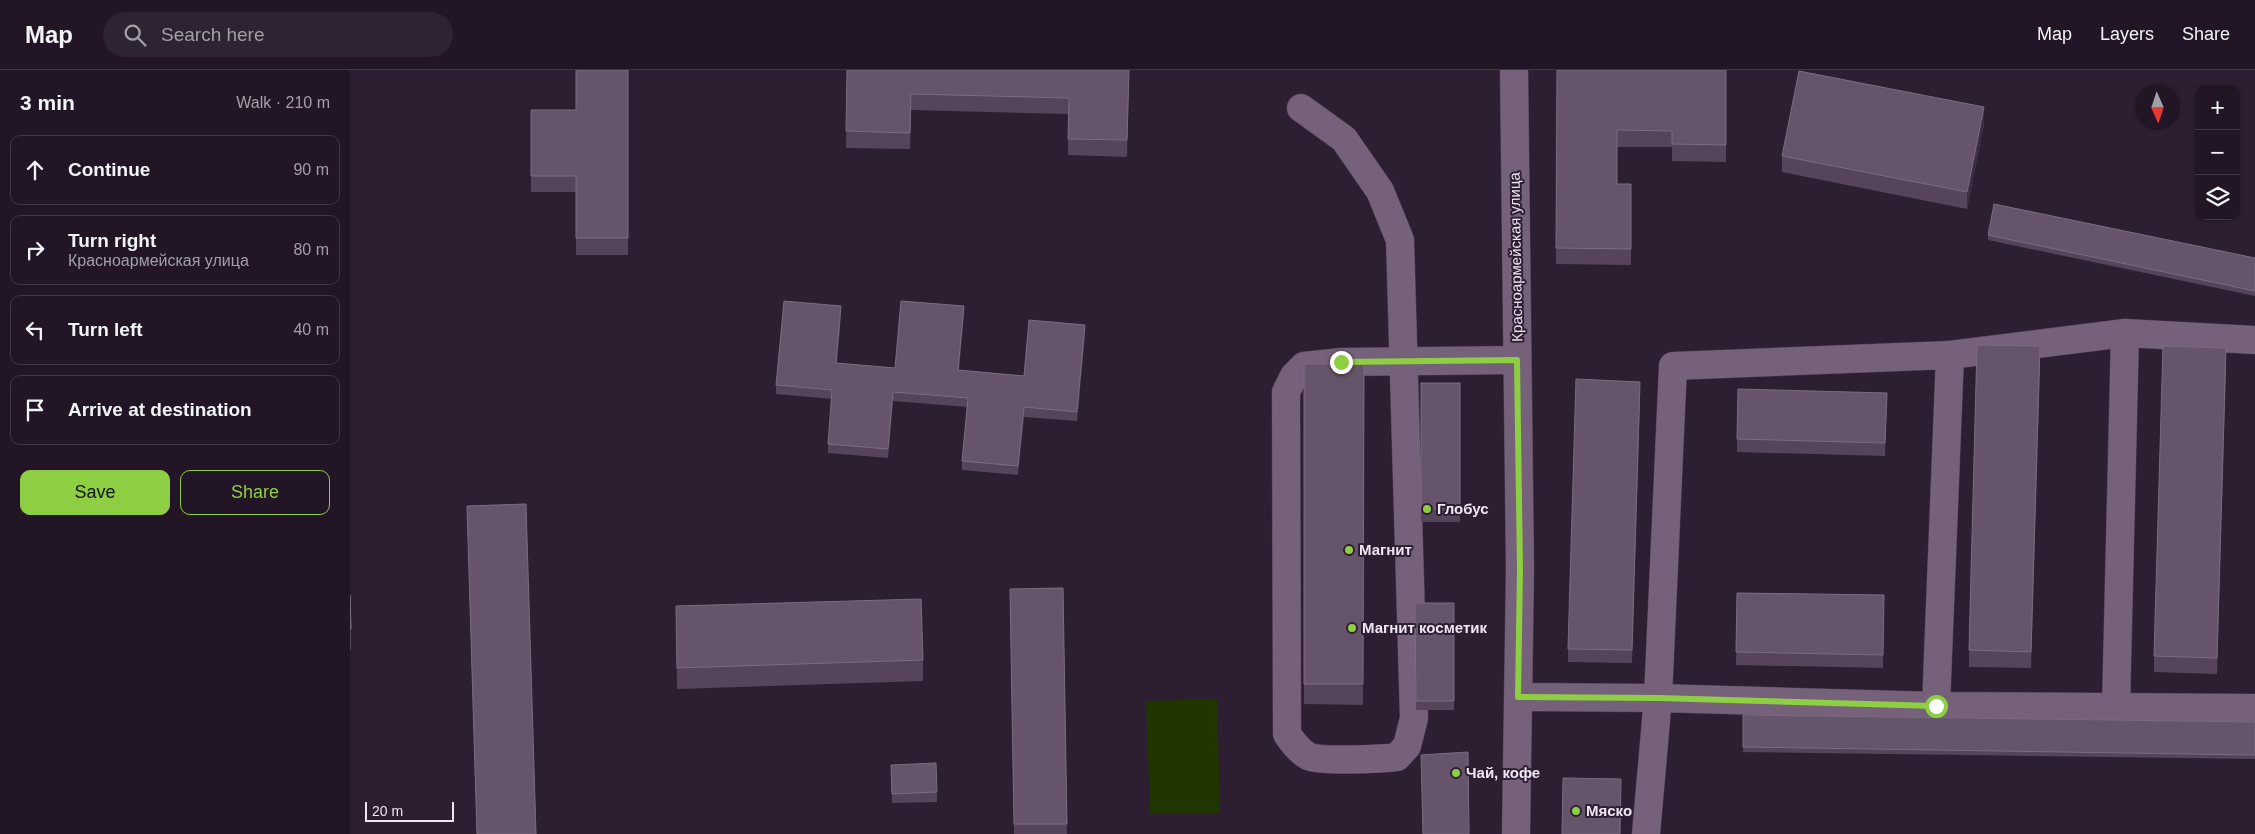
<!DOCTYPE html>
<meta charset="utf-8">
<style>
:root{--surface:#221626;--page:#2e2332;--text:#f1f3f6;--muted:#a29fa7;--line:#3f3543;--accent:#8ece43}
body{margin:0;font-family:Arial,sans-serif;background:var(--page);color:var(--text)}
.controls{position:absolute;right:15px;top:15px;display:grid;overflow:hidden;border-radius:10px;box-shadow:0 1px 4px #0004}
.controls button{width:45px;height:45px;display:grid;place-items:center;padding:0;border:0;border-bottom:1px solid var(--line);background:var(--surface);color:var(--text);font:25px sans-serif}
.compass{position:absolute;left:1785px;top:15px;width:45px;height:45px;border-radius:50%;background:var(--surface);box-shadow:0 1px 4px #0004;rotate:177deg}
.scale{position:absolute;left:15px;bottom:12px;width:89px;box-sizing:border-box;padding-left:5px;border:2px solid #f0e5f3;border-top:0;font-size:14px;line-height:18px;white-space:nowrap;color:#f0e5f3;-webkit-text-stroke:4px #2e1e32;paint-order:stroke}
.stop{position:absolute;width:15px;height:15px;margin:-11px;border:4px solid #8ece43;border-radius:50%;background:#fff}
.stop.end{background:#8ece43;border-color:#fff;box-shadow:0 1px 5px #0008}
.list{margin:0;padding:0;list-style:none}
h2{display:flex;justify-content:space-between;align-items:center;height:65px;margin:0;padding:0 20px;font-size:21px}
h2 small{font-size:16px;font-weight:400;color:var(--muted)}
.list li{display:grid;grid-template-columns:32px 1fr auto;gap:15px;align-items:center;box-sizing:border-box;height:70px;margin:0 10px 10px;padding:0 10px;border:1px solid var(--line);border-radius:10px}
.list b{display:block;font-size:19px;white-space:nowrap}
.list p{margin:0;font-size:16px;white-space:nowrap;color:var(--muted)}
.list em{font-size:16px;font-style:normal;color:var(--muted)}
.actions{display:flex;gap:10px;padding:15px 20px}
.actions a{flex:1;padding:11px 0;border:1px solid var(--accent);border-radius:10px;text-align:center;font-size:18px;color:var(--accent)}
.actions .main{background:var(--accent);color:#111}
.icon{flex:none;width:28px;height:28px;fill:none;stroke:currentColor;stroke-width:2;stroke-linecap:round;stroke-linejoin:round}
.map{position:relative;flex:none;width:1905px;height:764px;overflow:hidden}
header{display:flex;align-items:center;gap:30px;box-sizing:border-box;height:70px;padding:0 25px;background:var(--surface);border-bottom:1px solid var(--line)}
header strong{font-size:24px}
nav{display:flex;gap:28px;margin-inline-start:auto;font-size:18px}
.search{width:350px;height:45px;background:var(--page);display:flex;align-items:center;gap:12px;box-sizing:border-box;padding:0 18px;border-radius:28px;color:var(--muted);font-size:19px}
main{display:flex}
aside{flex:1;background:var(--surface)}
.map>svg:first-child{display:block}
.green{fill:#203601}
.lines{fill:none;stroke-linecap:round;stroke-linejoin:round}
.minor-casing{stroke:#4a3c4d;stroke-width:29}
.minor{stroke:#756179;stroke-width:28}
.wall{fill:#56445a}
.shaded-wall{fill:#3f2e43}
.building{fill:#66556a;stroke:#7c6c80}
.route{stroke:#8ece43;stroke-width:6}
.poi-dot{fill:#8ece43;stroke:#2e1e32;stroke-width:2}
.labels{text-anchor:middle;stroke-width:4;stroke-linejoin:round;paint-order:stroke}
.street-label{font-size:15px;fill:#f0e5f3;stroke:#2e1e32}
.poi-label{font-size:15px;font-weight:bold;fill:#f0e5f3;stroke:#2e1e32;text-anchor:start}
</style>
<header>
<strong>Map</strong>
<div class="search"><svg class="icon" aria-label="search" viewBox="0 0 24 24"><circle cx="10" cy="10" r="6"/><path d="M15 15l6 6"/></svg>Search here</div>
<nav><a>Map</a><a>Layers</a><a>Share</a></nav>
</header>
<main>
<aside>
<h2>3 min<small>Walk · 210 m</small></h2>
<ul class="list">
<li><svg class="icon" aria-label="ahead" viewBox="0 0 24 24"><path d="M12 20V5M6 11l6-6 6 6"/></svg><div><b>Continue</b></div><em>90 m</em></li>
<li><svg class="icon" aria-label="right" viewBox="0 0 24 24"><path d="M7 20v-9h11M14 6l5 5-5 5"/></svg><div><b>Turn right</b><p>Красноармейская улица</p></div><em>80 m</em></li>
<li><svg class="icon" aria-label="left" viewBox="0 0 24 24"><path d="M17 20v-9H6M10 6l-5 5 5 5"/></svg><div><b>Turn left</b></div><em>40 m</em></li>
<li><svg class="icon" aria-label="arrive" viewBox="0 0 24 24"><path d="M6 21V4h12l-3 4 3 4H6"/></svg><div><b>Arrive at destination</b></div></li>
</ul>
<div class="actions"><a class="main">Save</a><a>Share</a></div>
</aside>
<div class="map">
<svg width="1905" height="764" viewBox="0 0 1905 764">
<rect width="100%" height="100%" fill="#2e1e32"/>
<!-- green -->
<path class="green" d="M867,629L870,743H800L796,631Z"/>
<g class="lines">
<defs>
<g id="minor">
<path d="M1164,0L1170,499L1166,764"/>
<path d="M951,38L994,69L1030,121L1050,170L1064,648L1057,676L1047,687C1032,689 969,692 958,686C949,681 943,673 937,664L936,322L944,306L954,296L991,292L1167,290"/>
<path d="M1600,285L1775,263L1905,270"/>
<path d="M1168,627L1308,628L1586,636L1905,638"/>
<path d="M1766,637L1775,263"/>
<path d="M1296,764L1308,628L1323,296L1600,285L1586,636"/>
</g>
</defs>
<!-- minor casing -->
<use href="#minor" class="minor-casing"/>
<!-- minor -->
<use href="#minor" class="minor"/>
</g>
<!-- wall -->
<g class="wall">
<path d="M278,0V185H226V122H181V40H226Z"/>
<path d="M497,0H779L777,87L718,85V44L561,40L560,79L496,78Z"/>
<path d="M1207,0H1376V92L1322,91V77H1267V114H1281V195L1206,194Z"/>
<path d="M1634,54L1617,139L1432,102V86Z"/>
<path d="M1638,165L1905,188V226L1638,170Z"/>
<path d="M491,245L487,293L545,298L614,245L609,300L674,306L735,264L727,351L674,347L668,405L612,400V391L617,337L543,331L538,388L478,383V374L482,329L426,324V315Z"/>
<path d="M1690,293L1681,598L1619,597V580Z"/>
<path d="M954,294H1014L1013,635L954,634Z"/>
<path d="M1876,294L1867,604L1804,602V586Z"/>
<rect x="1071" y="313" width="39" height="139"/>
<path d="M1537,323L1535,386L1387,382V369Z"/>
<path d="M1290,325L1282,593L1218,592V579Z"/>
<path d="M117,436L186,764H127Z"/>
<path d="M713,518L717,764H664L660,519Z"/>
<path d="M1387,523L1534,525L1533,598L1386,595Z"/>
<path d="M0,525L1,559V580H0Z"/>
<path d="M1065,533H1104V640H1066Z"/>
<path d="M326,536L573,590V611L327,619Z"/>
<path d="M1393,645L1905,652V689L1393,682Z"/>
<path d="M541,695L587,722V732L542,733Z"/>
</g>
<!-- shaded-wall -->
<g class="shaded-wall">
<path d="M779,0L777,87V70Z"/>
<path d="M1634,37V54L1617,139V122Z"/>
<path d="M491,236V245L486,302V293Z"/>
<path d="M614,236V245L608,309V300Z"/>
<path d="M735,255V264L727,351V342Z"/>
<path d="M1690,276V293L1681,598V582Z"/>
<path d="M1876,278V294L1867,604V588Z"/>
<path d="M1290,312V325L1282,593V580Z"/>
<path d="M543,322V331L538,388V379Z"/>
<path d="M674,337V347L668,405V396Z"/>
</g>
<!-- building -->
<g class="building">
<path d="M226,0H278V168H226V106H181V40H226Z"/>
<path d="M497,0H779L777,70L718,69L719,28L561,24L560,63L496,61Z"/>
<path d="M1207,0H1376V75L1322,74V61L1267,60V114H1281V179L1206,178Z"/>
<path d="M1449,1L1634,37L1617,122L1432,86Z"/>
<path d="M1644,134L1905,188V221L1638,165Z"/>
<path d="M434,231L491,236L486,293L545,298L551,231L614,236L608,300L674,306L679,250L735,255L727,342L674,337L668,396L612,391L618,328L543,322L538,379L478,374L482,320L426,315Z"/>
<path d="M1627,275L1690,276L1681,582L1619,580Z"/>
<path d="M1813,276L1876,278L1867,588L1804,586Z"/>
<path d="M954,294H1014L1013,614H954Z"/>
<path d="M1226,309L1290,312L1282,580L1218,579Z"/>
<rect x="1071" y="313" width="39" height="126"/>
<path d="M1388,319L1537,323L1535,373L1387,369Z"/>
<path d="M176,434L186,764H127L117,436Z"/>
<path d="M713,518L717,754H664L660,519Z"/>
<path d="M1387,523L1534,525L1533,585L1386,582Z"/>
<path d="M0,525L1,559H0Z"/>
<path d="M571,529L573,590L327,598L326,536Z"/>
<path d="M1065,533H1104V631H1066Z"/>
<path d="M1393,645L1905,652V685L1393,677Z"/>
<path d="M1118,682L1119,764H1073L1071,685Z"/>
<path d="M586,693L587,722L542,724L541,695Z"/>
<path d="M1213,708L1271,709L1270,764H1212Z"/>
</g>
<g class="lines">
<!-- route -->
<path class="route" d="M991,292L1167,290L1170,499L1168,627L1308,628L1586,636"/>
</g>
<!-- markers -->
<g class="poi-dot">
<circle cx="1077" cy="439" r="5"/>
<circle cx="999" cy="480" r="5"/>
<circle cx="1002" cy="558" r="5"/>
<circle cx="1106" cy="703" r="5"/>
<circle cx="1226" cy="741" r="5"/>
</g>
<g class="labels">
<!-- street labels -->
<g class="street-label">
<text transform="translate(1166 187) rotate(-91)" y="5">Красноармейская улица</text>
</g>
<!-- poi labels -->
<g class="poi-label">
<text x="1087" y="444">Глобус</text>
<text x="1009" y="485">Магнит</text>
<text x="1012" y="563">Магнит косметик</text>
<text x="1116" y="708">Чай, кофе</text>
<text x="1236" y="746">Мяско</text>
</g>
</g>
</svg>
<div class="controls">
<button>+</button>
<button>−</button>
<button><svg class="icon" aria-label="layers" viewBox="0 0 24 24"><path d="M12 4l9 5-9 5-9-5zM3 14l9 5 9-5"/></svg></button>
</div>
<svg class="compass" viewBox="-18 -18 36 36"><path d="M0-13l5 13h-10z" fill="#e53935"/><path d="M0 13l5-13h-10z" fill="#a29fa7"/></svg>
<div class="scale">20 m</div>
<div class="stop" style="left:1586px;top:636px"></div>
<div class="stop end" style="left:991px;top:292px"></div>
</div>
</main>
